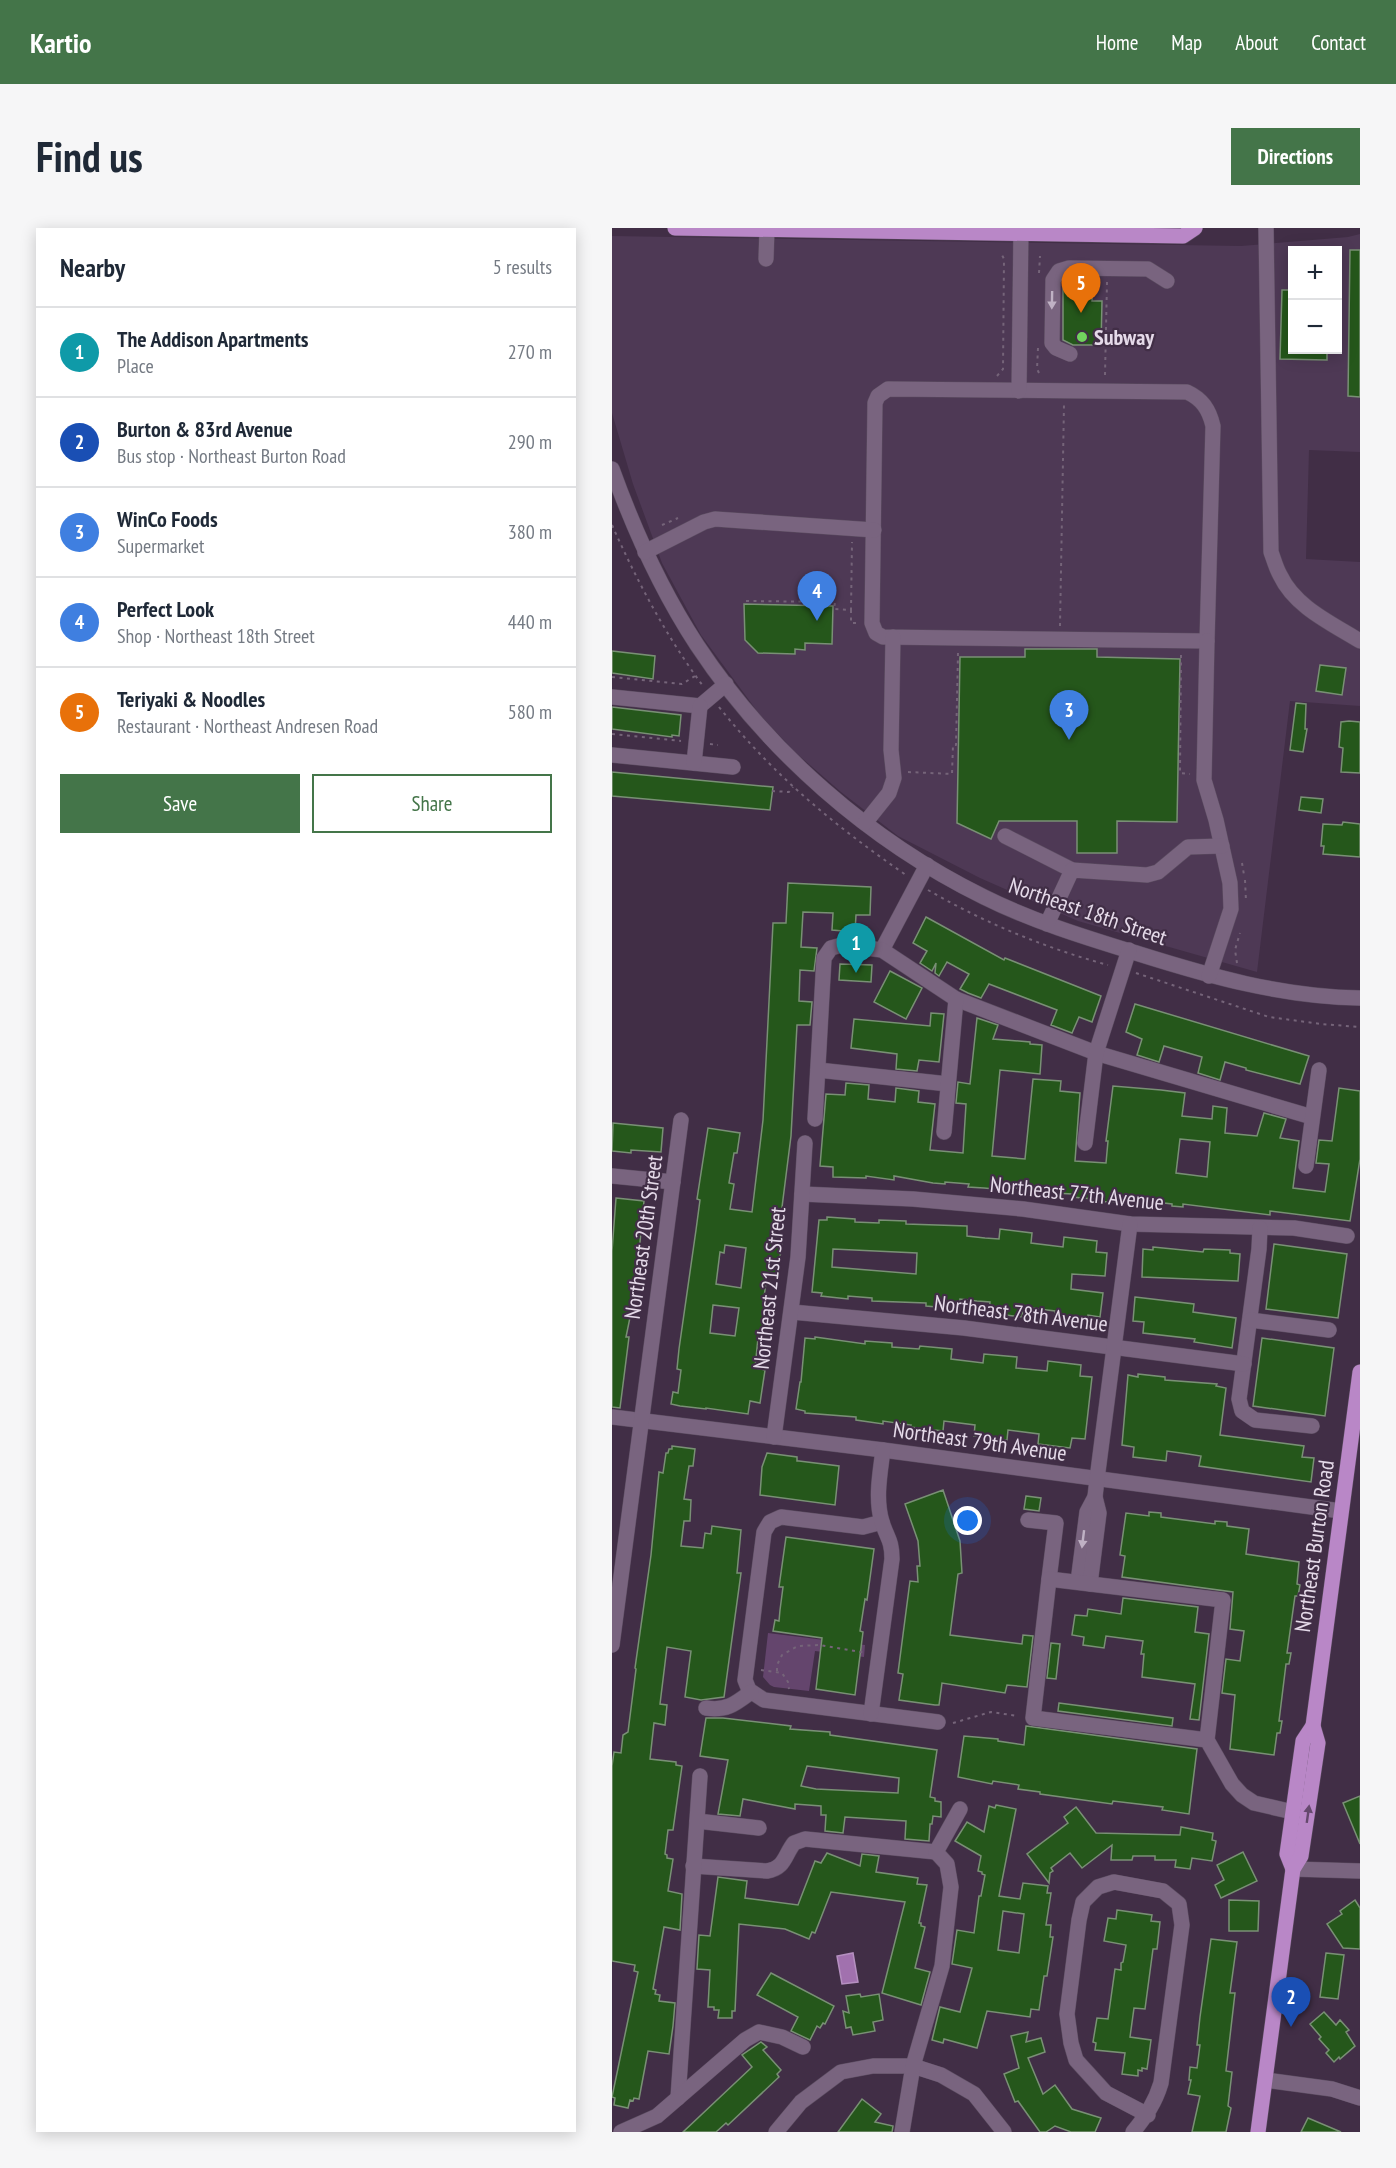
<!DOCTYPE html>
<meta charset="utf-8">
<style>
:root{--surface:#fff;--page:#f6f6f7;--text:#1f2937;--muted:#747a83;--line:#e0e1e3;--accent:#447549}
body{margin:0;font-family:"PT Sans Narrow",sans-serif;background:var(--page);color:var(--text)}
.controls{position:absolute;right:18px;top:18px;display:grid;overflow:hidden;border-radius:0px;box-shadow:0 3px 15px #0003}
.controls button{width:54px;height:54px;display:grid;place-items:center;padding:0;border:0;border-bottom:2px solid var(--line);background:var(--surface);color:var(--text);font:30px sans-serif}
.you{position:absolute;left:356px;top:1293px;width:21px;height:21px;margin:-15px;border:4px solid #fff;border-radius:50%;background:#1a73e8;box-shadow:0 0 0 9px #1a73e833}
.badge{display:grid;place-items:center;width:39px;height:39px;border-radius:50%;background:var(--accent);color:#fff;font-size:20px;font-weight:700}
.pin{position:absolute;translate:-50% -50px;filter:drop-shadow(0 2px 3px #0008)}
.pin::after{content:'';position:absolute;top:32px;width:21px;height:18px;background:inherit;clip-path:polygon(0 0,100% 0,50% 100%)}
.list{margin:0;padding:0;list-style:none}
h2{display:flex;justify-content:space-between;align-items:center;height:78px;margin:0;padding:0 24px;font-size:26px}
h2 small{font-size:20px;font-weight:400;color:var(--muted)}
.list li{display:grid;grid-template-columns:39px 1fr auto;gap:18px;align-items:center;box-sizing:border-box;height:90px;padding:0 24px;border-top:2px solid var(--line)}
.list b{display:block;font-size:22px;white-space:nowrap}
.list p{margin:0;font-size:20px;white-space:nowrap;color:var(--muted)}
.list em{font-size:20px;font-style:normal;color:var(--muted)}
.actions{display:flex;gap:12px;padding:18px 24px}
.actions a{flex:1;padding:14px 0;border:2px solid var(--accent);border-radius:0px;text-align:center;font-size:21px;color:var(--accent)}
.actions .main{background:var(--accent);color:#fff}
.map{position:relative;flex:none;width:748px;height:1904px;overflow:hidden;border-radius:0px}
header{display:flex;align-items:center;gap:36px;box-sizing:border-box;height:84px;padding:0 30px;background:var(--accent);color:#fff}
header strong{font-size:28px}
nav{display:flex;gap:33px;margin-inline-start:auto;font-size:21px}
.intro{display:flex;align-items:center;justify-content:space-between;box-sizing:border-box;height:144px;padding:0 36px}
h1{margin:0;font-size:42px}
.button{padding:15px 27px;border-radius:0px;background:var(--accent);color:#fff;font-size:21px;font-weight:700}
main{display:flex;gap:36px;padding:0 36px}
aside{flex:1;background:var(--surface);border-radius:0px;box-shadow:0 3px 15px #0003}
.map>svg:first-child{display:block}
.built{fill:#4e3955;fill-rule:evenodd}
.green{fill:#64456d}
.water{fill:#a171ae;stroke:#b590c0;stroke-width:1.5}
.building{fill:#25571b;stroke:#799075;stroke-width:1.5;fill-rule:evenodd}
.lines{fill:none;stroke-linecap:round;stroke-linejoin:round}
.minor-casing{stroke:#5c4d61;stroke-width:16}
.major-casing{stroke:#5c4d61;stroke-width:16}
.path{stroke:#756479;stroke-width:2;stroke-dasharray:3 4.5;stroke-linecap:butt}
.minor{stroke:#79647f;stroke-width:15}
.major{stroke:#b987c7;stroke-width:15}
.oneway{fill:#bfb1c4}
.oneway2{fill:#65496d}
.poi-dot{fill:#71d35e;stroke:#412e46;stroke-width:2}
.labels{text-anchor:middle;stroke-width:4.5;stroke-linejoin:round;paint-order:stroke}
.poi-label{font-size:22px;font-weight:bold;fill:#e5dae9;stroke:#412e46;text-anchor:start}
.street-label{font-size:22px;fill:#e5dae9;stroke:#412e46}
</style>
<header>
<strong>Kartio</strong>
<nav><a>Home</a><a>Map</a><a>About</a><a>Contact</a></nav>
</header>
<div class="intro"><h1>Find us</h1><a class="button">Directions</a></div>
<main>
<aside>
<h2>Nearby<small>5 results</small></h2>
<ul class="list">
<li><span class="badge" style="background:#0f9aa8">1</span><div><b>The Addison Apartments</b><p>Place</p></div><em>270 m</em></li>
<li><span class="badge" style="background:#1a4fb4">2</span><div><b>Burton &amp; 83rd Avenue</b><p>Bus stop · Northeast Burton Road</p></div><em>290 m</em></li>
<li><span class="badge" style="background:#3f7fe0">3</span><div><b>WinCo Foods</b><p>Supermarket</p></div><em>380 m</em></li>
<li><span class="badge" style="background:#3f7fe0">4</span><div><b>Perfect Look</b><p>Shop · Northeast 18th Street</p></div><em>440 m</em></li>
<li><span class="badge" style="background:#e8710a">5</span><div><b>Teriyaki &amp; Noodles</b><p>Restaurant · Northeast Andresen Road</p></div><em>580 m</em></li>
</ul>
<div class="actions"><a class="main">Save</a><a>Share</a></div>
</aside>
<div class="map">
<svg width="748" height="1904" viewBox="0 0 748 1904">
<rect width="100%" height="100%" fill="#412e46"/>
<!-- built -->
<path class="built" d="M748,6V224L697,222L694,331L748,334V478L678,473L645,744L466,693L368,650L286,608L229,564L183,524L148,487L89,407L50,335L21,256L0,185V8L629,18L736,9ZM680,22H726V122H680Z"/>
<!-- green -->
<path class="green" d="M156,1405L253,1417L252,1429L203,1423L197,1463L162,1459L158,1457L151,1449Z"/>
<!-- water -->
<path class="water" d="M241,1725L246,1754L230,1756L225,1728Z"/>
<!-- building -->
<g class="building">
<path d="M738,22H748V169L736,168Z"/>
<path d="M458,50H481L480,73H490L489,117H461L451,112V55L453,51Z"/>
<path d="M670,62H681V122H715V132L668,131Z"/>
<path d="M132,376L221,378L220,416L193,415V422L183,421V426L146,425L133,412Z"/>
<path d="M413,421H485V429L568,431L565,594L505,593V625H465V593H387L379,611L345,595L348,429H413Z"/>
<path d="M0,423L43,428L41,451L0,445Z"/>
<path d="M708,437L734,440L730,467L704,463Z"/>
<path d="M684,475L694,476L693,501H695L691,524L678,522Z"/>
<path d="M0,479L69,487L67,508L60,507V509L0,501Z"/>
<path d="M737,493L748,494V545L729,544L731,520L727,519L729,494Z"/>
<path d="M0,544L161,559L158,582L0,568Z"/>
<path d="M689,569L711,571L709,585L687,582Z"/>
<path d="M731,594L748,596V629L711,626L712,618H709L711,596L730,597Z"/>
<path d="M176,655L259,659L258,687H244L243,704L220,702L221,685L191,684L189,719L205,720L202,743L188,742L187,773L200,774L198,797H185L179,908L169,987H167L164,1015L170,1016L165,1048L155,1047L151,1077L161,1079L157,1111L146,1110L143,1140L153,1142L148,1175L138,1173L136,1186L94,1180V1181L68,1178L59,1176L61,1164L66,1165L69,1142L65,1141L67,1121L84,1002L88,972L85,971L96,900L128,905L125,925H122L117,955L122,956L118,981L140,984L151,892L161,695H174ZM113,1017L134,1020L129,1060L104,1056L108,1024L112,1025ZM101,1077L127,1080L123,1108L98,1105Z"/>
<path d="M314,689L392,732L393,730L489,768L480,794L467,789L460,805L439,797L445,782L377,756L369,770L356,765L348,761L357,746L335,734L327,748L323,745L324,735L320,743L308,735L315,723L301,715Z"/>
<path d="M228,736L260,737L259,754L227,752Z"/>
<path d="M278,743L310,760L294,791L262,774Z"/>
<path d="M523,776L697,828L688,856L634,842V840L613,834L608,852L586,845L590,829L552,818L547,834L525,827L530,811L514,804Z"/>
<path d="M319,785L332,786L327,834L307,832L305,843L284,841L285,826L239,820L242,791L318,798Z"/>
<path d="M365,790L386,797L381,811L418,814V816L430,817L428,846L388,842L380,928L413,931L421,851L449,853L448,863L468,865L463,933L494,935L496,913H494L501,858L549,862L573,865L570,888L600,891L601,878L615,880L613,905L645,908L652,885L674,891L668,910L687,913L681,960L713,964L717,936L704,935L707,912L720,913L727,860L748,863V931L738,993L658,983V987L571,976V979L560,978V976L535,973V976L480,973L481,971L460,969V966L407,963V960L383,958L382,961L372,960L356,959L357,956L333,954V956L321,955L282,948V952L254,948V950L221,949V939L208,938L214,866L233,867L234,855L257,857L256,871L283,874L284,860L307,863L306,874L323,876L318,922L351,925L354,876L344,875L346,854L358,856ZM568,911L598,914L595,949L564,945Z"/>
<path d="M1,895L51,900L49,924L19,922V925L0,923Z"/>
<path d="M4,970L32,973L23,1065L14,1109H17L8,1180L0,1179V1023Z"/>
<path d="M215,989L243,991V994L267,995V992L294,993V996L355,998V1008L373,1010L387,1011L388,1001L420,1005L419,1015L451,1019L452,1009L485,1013L484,1024L495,1025L493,1048L460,1046L459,1061L491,1065L488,1089L476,1087L475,1098L442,1093L443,1083L411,1079L410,1089L377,1085L378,1074L365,1073L348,1071L347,1081L314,1078V1075L260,1073V1070L236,1068V1071L209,1068L210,1065L200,1064L207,992H215ZM221,1021L305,1025L304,1046L220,1039Z"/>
<path d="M662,1016L735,1026L726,1090L654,1081Z"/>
<path d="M541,1019L591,1024L592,1021L618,1022V1025L628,1026L626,1053L530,1049L531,1021L541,1022Z"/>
<path d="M523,1069L582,1076L581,1084L624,1090L620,1120L582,1114L583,1111L531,1105L532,1094L521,1093Z"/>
<path d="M203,1109L253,1116V1113L280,1115V1119L307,1121L308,1118L340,1121L339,1131L371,1135L372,1126L405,1129L404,1140L435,1143L436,1133L469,1137L468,1148L480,1149L473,1211L460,1210L458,1220L426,1216L427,1206L396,1202L395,1212L362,1208L363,1197L332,1193L331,1203L298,1199L299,1197L271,1193V1196L244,1192V1189L193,1185V1183L184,1181L188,1154H189L193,1110L203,1111Z"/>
<path d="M650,1110L722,1120L713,1188L641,1178Z"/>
<path d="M526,1146L553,1149V1152L605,1156L604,1158L614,1160L608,1207L692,1218L690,1229L702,1230L699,1254L587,1238L589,1228L576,1226L555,1223L554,1233L521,1229L522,1219L510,1217L516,1147L526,1149Z"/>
<path d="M60,1218L83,1221L81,1238H77L72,1271L79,1272L78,1293H72L69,1318L91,1320L93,1305L99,1306L100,1298L129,1302L125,1345H129L112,1469L89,1472L73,1469L79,1423L55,1419L48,1476L55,1477L53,1497L42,1495L38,1531L64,1534V1537L70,1538L61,1602H56L53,1626L55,1627V1630L61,1631L56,1663L70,1666L68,1702L52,1699L41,1761L44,1762L43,1766L48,1767L47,1773L63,1775L61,1798L57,1826L36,1823L27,1871L22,1870L21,1873L18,1872L16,1880L2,1877L3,1870L0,1869L26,1744L22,1743L23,1737L0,1733V1538L2,1524L9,1525L11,1507L16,1504L24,1441L23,1440L39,1327L47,1244L51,1245L54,1225H56L57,1221H60Z"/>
<path d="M155,1225L185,1229V1233H187L227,1238L223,1277L148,1267L150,1239Z"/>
<path d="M331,1262L348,1313L350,1345L346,1346L338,1407L410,1416L411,1407L421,1408L415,1459L395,1457L393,1465L330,1455L327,1477H323L287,1472L291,1446L286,1445L298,1353L306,1354L305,1338H308L306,1313L293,1276Z"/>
<path d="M414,1268L429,1270L427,1283L412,1281Z"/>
<path d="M537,1284L549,1285V1289L603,1296V1293L615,1294V1298L637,1301L634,1326L687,1334L685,1356L688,1357L686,1368H683L675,1425H679L677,1436H674L667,1493H670L668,1505H665L662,1527L618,1521L623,1467L610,1465L614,1431L628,1433L632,1403L618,1401L621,1364L510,1349L513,1328L508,1327L514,1285L537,1288Z"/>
<path d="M174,1309L262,1321L255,1372L253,1371L248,1403L251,1404L243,1467L204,1461L210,1410L161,1403L163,1392L167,1393L168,1382L171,1359H167Z"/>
<path d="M511,1370L586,1379L583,1404L597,1406L587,1492L578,1491L583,1456L530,1449L532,1426H529L531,1413L494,1408L492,1420L471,1417L472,1409L460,1407L463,1387L475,1388L476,1381L509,1386Z"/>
<path d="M439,1415L448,1416L444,1451L435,1450Z"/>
<path d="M447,1475L561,1490L560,1498L446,1483Z"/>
<path d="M94,1490H111L179,1498L178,1501L218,1504V1507L325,1522L318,1569L323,1570V1573L329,1574V1589L321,1588L320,1596H318L317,1613L293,1611L294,1593L233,1589L231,1605L213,1603L214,1587H209V1578L183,1576V1581L131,1571L128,1588L106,1586L116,1532L88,1528ZM195,1538L287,1550L286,1565L204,1561L189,1558Z"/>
<path d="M414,1498L585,1521L577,1586L550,1582L551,1579L501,1573L500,1576L428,1566V1564L406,1561L407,1557L381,1553L380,1556L346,1549L352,1508L386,1511V1513L412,1517Z"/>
<path d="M748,1568V1616L731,1575Z"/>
<path d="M384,1577L404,1581L387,1668L408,1671L411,1655L436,1658L435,1665H439L434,1697H439L438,1709H441L435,1748H432L427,1782L419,1781L418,1789L375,1783L365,1820L332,1811L331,1815L320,1812L328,1779L348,1784L360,1740L340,1736L345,1702L362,1705L367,1668H369L373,1647L370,1646V1644L366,1643L369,1628L343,1613L355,1594L372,1604L377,1578L383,1580ZM391,1683L412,1686L407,1725L386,1722Z"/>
<path d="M464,1579L484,1605L568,1607L569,1599L601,1605L600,1612L604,1613L600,1633L580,1630L578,1641L563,1639L564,1632H543V1628H521L520,1632H499L500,1617L470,1640L458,1625L439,1640L441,1643L438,1645L437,1655L415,1626L456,1595L452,1589Z"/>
<path d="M631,1624L645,1653L609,1670L603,1657L612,1652L605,1637Z"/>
<path d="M215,1625L248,1638L250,1626L267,1628L264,1644L306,1650L305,1656L315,1657L307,1695H309V1698L313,1699L303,1740L318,1744L309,1777L270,1765L293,1674L219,1664L203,1705L200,1704L197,1711L173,1701L127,1696L123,1783H120V1790H106L107,1782H102V1779H96L98,1742L85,1741L87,1707L98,1708L106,1649L135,1653L133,1670L186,1677L203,1633L209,1635Z"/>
<path d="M617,1672L647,1673L646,1703H617Z"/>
<path d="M743,1672L748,1680V1721L731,1720L715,1696L730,1686L728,1683Z"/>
<path d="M505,1682L540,1687L539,1693L548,1694L545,1721H541L533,1781L522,1780L518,1809L539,1812L535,1841L530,1840V1843L526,1842V1848L510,1846L513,1825L483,1822L484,1815L481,1814L485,1790L496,1791L503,1741L509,1742V1735L511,1734L514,1717L492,1713L496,1690L504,1691Z"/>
<path d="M599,1711L625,1714L618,1765H623L614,1843L620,1844L616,1878L619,1880L614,1904H580L588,1868L576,1866L579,1852H577L578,1839L585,1840L588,1817H585L588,1789Z"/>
<path d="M714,1725L732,1727L726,1771L708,1769Z"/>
<path d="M159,1745L222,1778L213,1796L211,1795L208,1800L205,1798L198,1812L179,1803L186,1789L145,1767Z"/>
<path d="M248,1766L249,1769L267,1766L271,1792L261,1794L263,1803L241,1807L239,1799L234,1800L231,1783L237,1785L234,1768Z"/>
<path d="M712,1784L724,1797L728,1792L737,1802L734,1804L743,1818L728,1831L727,1829L722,1834L714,1825L717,1822L707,1811L709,1809L698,1796Z"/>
<path d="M416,1804L414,1814L429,1810L433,1824L416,1830L431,1866L443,1857L460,1881L489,1890L483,1904H459L443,1898L434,1904H428L406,1873L403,1874L392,1846L407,1840L399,1808Z"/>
<path d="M149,1814L155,1819L151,1822L169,1842L165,1846L167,1849L116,1897L114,1895L104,1904H71L140,1839L130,1827Z"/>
<path d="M250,1871L269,1886L263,1894L281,1898L280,1904H226Z"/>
<path d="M696,1890L729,1904H689Z"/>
</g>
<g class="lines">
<defs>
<g id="minor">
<path d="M654,0L659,324C662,332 664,340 668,347C683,379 719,395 748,413"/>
<path d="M154,31L155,1"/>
<path d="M458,126L444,120L440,115L441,52L447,43L457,40L536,41L555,53"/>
<path d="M276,161L575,164C590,171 597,181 601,198L595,413L271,409L264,405L260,395L263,175L266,168Z"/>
<path d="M407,163L409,0"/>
<path d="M0,241C22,302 49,362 85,417C155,523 258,613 372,669C420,693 472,709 524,725C597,748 670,769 748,770"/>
<path d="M33,324L92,294L103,291L262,302"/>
<path d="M595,413L592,552L604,592L618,655L619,681L597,748"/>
<path d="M0,469L88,478L114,456"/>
<path d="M0,527L121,539"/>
<path d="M82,535L88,478"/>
<path d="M253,595L277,565L282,550L279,522L281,409"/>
<path d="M393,608L460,642"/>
<path d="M435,696L460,642L535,647L546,644L576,619L610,618"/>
<path d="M270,722L315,637"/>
<path d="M206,842L336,856"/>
<path d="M203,891L212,730L219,720L230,717L270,722L344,771L484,825L700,889"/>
<path d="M332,904L344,771"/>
<path d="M473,915L484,825L517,722"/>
<path d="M694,938L707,842"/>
<path d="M0,948L61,954"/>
<path d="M190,966L301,971L411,981L518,996L682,1000L735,1008"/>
<path d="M648,1000L647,1021L627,1171L630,1183L643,1192L700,1198"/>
<path d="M180,1084L352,1100L632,1136"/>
<path d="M638,1092L717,1102"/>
<path d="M0,1189L271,1222L729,1283"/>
<path d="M162,1209L186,1029L193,915"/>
<path d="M416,1292L444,1295L437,1351"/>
<path d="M270,1294L251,1299L169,1289L158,1294L152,1304L133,1452L137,1462L152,1472L326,1494"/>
<path d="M466,1354L475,1284L483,1269"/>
<path d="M478,1356L487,1285L483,1269L485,1251L518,996"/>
<path d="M0,1417L69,892"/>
<path d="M94,1480C115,1483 123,1476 139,1464"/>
<path d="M259,1486L280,1331C280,1312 275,1310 270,1294C263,1271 268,1246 271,1222"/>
<path d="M595,1512L421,1490L437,1351L611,1372L595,1512L620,1556L630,1567L642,1575L681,1584"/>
<path d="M85,1593L147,1600"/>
<path d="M81,1638L155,1643C173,1640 172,1628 182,1615L193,1611L324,1624"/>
<path d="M681,1641L748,1643"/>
<path d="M653,1852L720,1861L748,1870"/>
<path d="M66,1870L88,1548"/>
<path d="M9,1904L45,1888L133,1812L147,1804L170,1809L191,1819"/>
<path d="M164,1904L189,1874L229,1844L261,1838H301L329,1847L362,1866L392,1904"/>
<path d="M290,1904L301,1838L330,1738L339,1659L335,1636L324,1624L348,1581"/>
<path d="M521,1904C534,1888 543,1875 549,1855L570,1697L567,1676L551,1663L502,1654L486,1659L471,1674L467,1692L455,1786L459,1815L464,1832L494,1865L536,1887"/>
</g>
<g id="major">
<path d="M63,0L571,8L583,0"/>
<path d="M681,1641L675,1626L691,1513L701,1498"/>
<path d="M646,1904L681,1641L689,1628L706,1515L701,1498L748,1144"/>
</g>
</defs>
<!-- minor casing -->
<use href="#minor" class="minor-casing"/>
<!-- major casing -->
<use href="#major" class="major-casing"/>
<!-- path -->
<g class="path">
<path d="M427,45L428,28"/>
<path d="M426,120L425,141L429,149"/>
<path d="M493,147L495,54"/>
<path d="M385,148L391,141L392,31L390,27"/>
<path d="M0,297C25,353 54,408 91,458"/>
<path d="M50,297L66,290"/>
<path d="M134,373L223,374L222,381L239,382L240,314"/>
<path d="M239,382V395H247"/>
<path d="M448,398L452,176"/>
<path d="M569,427L568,545L578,546"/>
<path d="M0,449L70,456L83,448"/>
<path d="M107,479C161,547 223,598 294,647"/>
<path d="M0,506L69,513"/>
<path d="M98,516L106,517"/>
<path d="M296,544L340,546L341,517H344L346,425"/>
<path d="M160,563L177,564L181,559"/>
<path d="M630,635L632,647"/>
<path d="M633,652L634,673"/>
<path d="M316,662C373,695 433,720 496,737"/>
<path d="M625,735L623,722L628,705"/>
<path d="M524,745L657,789L709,796L748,799"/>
<path d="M149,1442L170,1445L176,1454L177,1461"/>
<path d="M165,1443V1437L170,1427L186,1418L208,1417L254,1425"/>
<path d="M341,1495L379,1484L406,1488"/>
</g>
<!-- minor -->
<use href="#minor" class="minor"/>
<!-- major -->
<use href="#major" class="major"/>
</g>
<!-- one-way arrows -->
<defs><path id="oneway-solid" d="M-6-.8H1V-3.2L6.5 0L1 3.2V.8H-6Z" transform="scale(1.5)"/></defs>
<g class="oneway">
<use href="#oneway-solid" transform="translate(440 72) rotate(91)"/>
<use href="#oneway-solid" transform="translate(471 1311) rotate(97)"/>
</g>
<use class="oneway2" href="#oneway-solid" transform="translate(696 1586) rotate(-82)"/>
<!-- markers -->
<circle class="poi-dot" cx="470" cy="109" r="6"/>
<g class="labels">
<!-- poi labels -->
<g class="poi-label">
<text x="482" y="117">Subway</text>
</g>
<!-- street labels -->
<g class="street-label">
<text transform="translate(476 683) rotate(19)" y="8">Northeast 18th Street</text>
<text transform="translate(465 965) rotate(6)" y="8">Northeast 77th Avenue</text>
<text transform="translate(31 1009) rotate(-82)" y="8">Northeast 20th Street</text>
<text transform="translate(157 1060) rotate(-84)" y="8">Northeast 21st Street</text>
<text transform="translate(409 1085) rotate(7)" y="8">Northeast 78th Avenue</text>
<text transform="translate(368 1213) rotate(8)" y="8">Northeast 79th Avenue</text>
<text transform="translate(702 1318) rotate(-82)" y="8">Northeast Burton Road</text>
</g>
</g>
</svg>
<div class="controls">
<button>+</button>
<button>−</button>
</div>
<div class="you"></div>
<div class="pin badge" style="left:244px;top:745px;background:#0f9aa8">1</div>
<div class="pin badge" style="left:679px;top:1799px;background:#1a4fb4">2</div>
<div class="pin badge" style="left:457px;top:512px;background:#3f7fe0">3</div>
<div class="pin badge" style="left:205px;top:393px;background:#3f7fe0">4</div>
<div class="pin badge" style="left:469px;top:85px;background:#e8710a">5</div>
</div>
</main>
